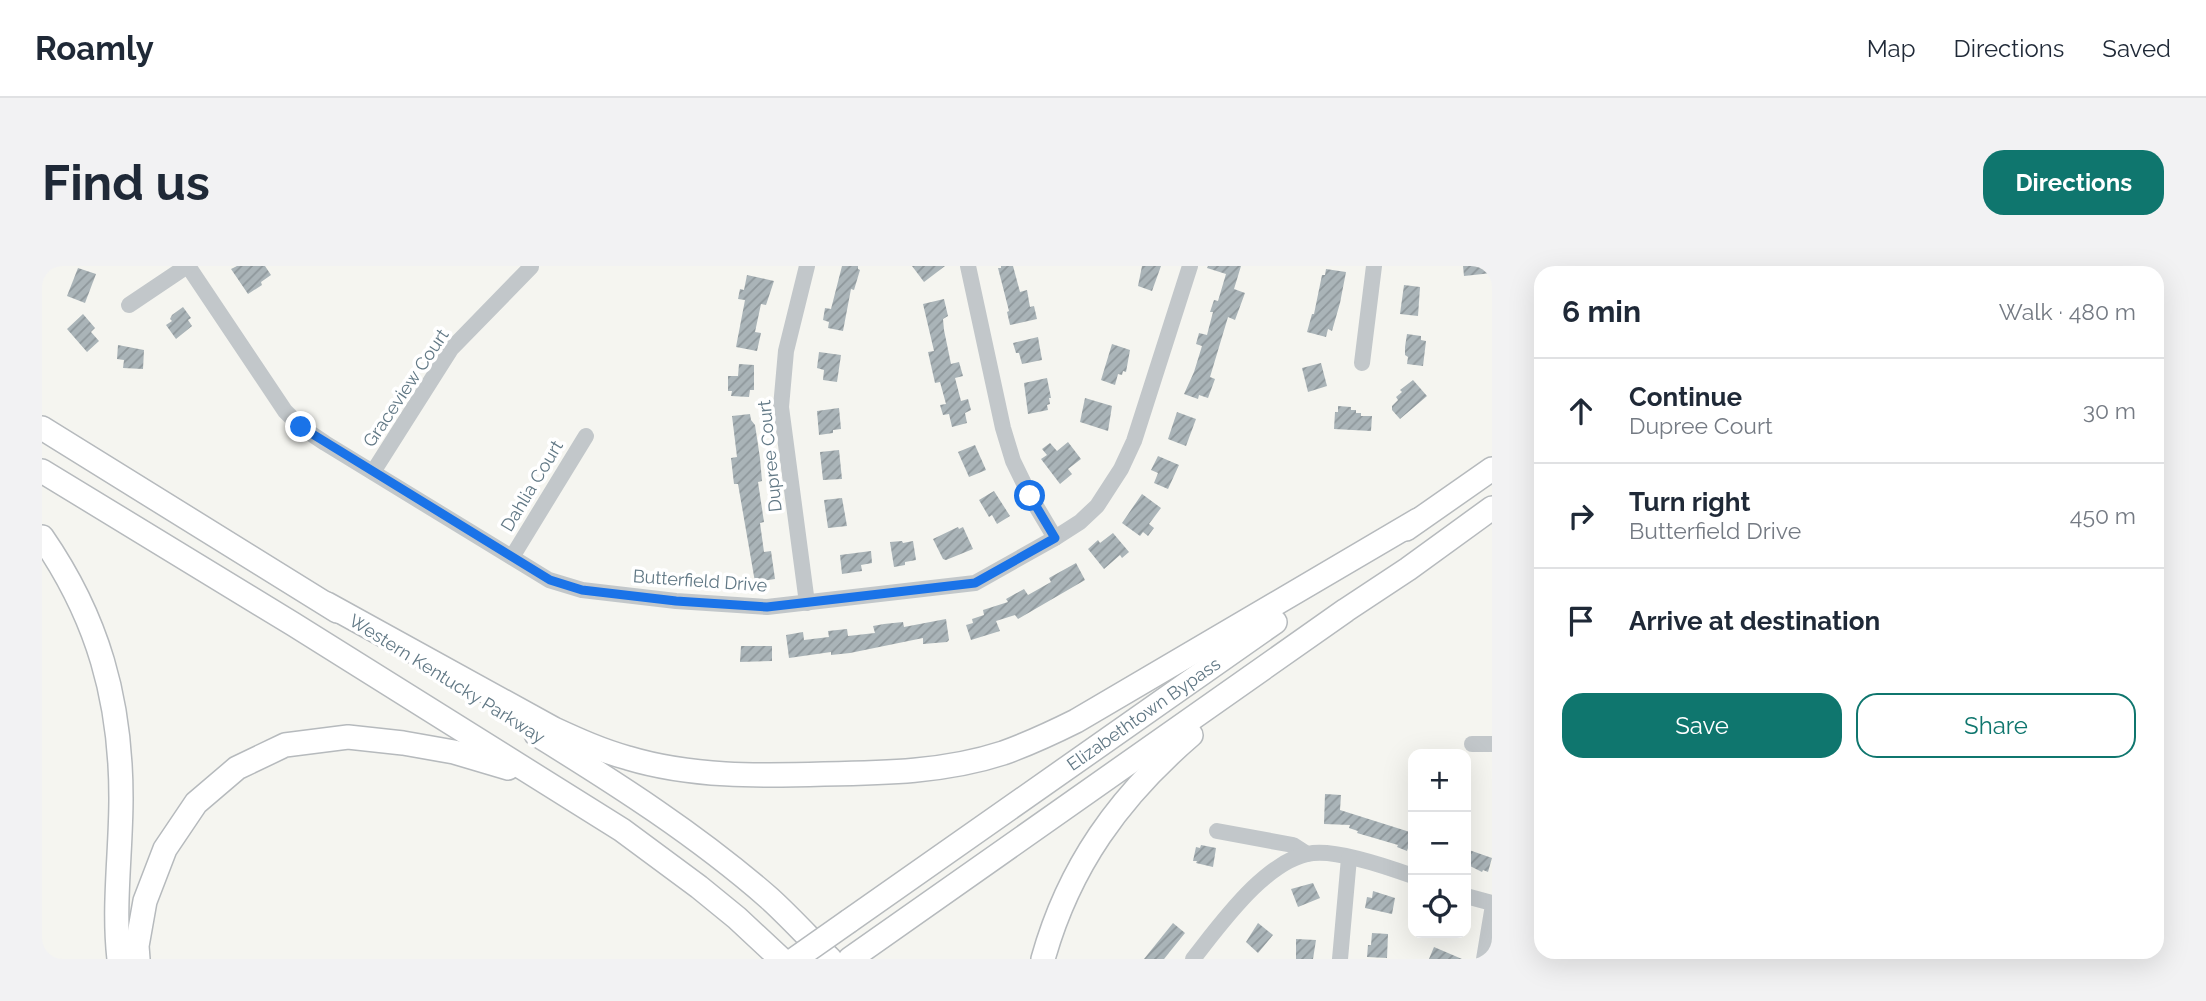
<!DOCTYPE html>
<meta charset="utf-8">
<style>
:root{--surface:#fff;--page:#f2f2f3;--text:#1f2937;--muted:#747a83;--line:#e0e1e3;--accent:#0f766e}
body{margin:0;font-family:Raleway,sans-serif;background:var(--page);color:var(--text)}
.controls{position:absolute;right:21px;bottom:21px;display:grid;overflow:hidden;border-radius:14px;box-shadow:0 7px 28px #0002}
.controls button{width:63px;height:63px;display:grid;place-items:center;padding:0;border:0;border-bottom:2px solid var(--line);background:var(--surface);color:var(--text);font:35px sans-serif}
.stop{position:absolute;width:21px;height:21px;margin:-16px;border:5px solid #1a73e8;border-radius:50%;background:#fff}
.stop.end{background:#1a73e8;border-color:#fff;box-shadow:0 2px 7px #0008}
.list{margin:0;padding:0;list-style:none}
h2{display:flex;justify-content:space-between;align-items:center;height:91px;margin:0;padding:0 28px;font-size:30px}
h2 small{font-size:23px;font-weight:400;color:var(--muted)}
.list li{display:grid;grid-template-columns:46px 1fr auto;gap:21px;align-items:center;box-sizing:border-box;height:105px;padding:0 28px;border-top:2px solid var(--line)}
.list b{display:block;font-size:26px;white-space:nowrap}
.list p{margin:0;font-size:23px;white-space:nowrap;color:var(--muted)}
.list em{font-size:23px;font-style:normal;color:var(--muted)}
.actions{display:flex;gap:14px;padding:21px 28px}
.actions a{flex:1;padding:16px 0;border:2px solid var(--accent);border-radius:21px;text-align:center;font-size:24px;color:var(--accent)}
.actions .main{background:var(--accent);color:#fff}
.icon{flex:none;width:38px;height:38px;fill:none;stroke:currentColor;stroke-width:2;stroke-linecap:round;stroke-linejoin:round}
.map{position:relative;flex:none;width:1450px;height:693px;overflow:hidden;border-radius:21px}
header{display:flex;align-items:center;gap:42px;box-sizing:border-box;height:98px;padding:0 35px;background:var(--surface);border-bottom:2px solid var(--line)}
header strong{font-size:33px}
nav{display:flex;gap:38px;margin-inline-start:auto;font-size:24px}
.intro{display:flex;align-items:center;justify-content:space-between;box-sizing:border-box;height:168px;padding:0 42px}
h1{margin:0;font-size:49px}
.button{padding:18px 32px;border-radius:21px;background:var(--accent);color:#fff;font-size:24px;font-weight:700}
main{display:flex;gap:42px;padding:0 42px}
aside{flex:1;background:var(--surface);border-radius:21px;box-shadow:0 7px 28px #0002}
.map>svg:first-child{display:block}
.building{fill:url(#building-hatch)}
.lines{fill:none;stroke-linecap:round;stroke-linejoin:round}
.highway-casing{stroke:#b6babd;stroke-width:26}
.minor{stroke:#c2c7ca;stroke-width:16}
.highway{stroke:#fff;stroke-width:23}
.highway-bridge-casing{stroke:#b6babd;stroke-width:26;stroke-linecap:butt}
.highway-bridge{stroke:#fff;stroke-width:23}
.route{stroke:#1a73e8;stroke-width:9}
.labels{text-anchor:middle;stroke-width:7;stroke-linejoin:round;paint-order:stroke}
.street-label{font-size:18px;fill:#617885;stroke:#fff}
</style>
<header>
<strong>Roamly</strong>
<nav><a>Map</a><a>Directions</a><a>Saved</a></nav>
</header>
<div class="intro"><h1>Find us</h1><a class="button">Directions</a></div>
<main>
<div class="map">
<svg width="1450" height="693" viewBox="0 0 1450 693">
<defs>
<pattern id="building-hatch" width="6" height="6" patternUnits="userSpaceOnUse" patternTransform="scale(1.75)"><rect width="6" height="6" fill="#aab4b8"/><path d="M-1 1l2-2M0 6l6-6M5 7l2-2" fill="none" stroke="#8e979b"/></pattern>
</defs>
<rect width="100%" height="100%" fill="#f5f5f0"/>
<!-- building -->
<g class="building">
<path d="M195,0H223L229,9L219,16L220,19L206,28L189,3Z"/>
<path d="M800,0H816V3L818,4L812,24L809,23L801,65L786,62L787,56L781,54L783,42L789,43Z"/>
<path d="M870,0H903L882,16Z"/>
<path d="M959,0H971L978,26L985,24L988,41L992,40L995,53L968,59L965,46L967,45L956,2H959Z"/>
<path d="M1100,0H1119L1110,25L1096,20Z"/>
<path d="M1166,0H1199L1192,23L1203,27L1193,54L1186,51L1168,111L1173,113L1166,132L1157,129L1156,133L1142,128L1152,106L1160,80L1154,78L1157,67L1165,69L1171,46H1168L1172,34L1176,35L1184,8L1165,2Z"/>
<path d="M1421,0H1450V7L1422,10Z"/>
<path d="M36,2L54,8L43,37L25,30Z"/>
<path d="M1284,3L1304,6L1298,37L1290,65L1286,63L1284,71L1265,66L1270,48H1272L1280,9H1283Z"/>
<path d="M705,9L732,15L724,39L719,38L713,66L719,67L715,85L694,81L703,34L696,33L698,23L702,24Z"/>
<path d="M1362,19L1378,21L1376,50L1358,48Z"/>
<path d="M902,33L906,50L901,53L902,64L909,98L917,96L921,110L913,112L919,135L926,133L929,144L923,147L925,157L910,161L907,148L901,149L898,139L904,138L898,116L893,117L886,86L892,85L881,38Z"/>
<path d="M141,41L149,52L146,54L150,60L134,73L124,59L130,55L128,53L130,49Z"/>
<path d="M41,48L53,62L49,66L57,75L45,86L25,63Z"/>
<path d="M1365,68L1379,70V74L1384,75L1381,100L1365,98L1366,91L1363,89V81Z"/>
<path d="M996,71L1000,94L980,98L977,87H974L971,77Z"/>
<path d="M1070,78L1088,84L1084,106L1081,105L1080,109L1076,108L1073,119L1059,114Z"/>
<path d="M76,79L102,84L101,103L81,102L82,94L75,93Z"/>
<path d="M777,86L799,89L795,116L781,114L782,104L775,102Z"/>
<path d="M1279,97L1285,120L1266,126L1260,102Z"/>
<path d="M697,98L712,99V124H708L707,131L689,130L690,125H686V110H696Z"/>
<path d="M1005,112L1009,132H1007L1008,138L1005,139L1006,144L986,148L982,117Z"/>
<path d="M1371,114L1385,130L1358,153L1350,144V140L1356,134L1354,131L1360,126L1358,124Z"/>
<path d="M1043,132L1070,140L1066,165L1038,156Z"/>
<path d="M1296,140L1309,141V144H1314V147H1319V150H1330L1329,165L1292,163L1293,146H1296Z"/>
<path d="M797,142L799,163L791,164V167L777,169L775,145Z"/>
<path d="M1135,146L1154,153L1144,180L1126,173Z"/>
<path d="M708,148L709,154L713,159L718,192L720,215L716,216L722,256L718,257L722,286L729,285L733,313L713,316L696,218H692L689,192L695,191L690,150Z"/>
<path d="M1026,176L1039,193L1026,203L1030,208L1018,218L999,193L1005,189L1000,183L1008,177L1015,185Z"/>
<path d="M933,179L944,204L927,211L916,186Z"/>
<path d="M797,184L800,213L781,214L778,186Z"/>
<path d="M1116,190L1137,199L1126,223L1112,217L1116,207L1109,204Z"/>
<path d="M952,225L968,250L955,258L950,249L947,251L937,234Z"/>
<path d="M1100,228L1119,242L1107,258L1112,262L1106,270L1101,266L1098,270L1080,257Z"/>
<path d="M800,232L805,260L786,262L782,234Z"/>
<path d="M916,261L917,263L921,261L931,283L904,294L901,293L891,273Z"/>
<path d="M1071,267L1087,286L1080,292L1078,289L1062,303L1046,283L1056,274L1058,277Z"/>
<path d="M860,275L861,277L871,275L874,294L863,296V299L852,301L848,276Z"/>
<path d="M829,285L830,297L819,299L820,305L800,308L798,289Z"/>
<path d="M1034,297L1043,314L976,353L973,349L954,355L958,365L929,374L924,359L931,357L930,353L942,349L941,344L966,336L964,333L982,323L986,329L1009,316L1007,312Z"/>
<path d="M904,353L907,374L905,376L881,378V372L808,387L789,389V386L747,392L744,369L761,366L762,374L787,371L786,365L805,363L806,370L833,367L831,360L842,358L861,356L862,361Z"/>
<path d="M699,380H730V395L698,396Z"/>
<path d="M1283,528L1299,529L1298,544L1371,567L1365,585L1355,581L1356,579L1315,567L1316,565L1307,562L1308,559L1282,558Z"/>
<path d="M1159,579L1174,582L1171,601L1154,597L1155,595H1151L1154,581L1158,582Z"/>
<path d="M1427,584L1450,592L1446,606L1441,604L1440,606L1424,598Z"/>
<path d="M1271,617L1278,632L1256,641L1249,623Z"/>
<path d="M1331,625L1353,632L1350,648L1323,642L1325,631L1330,632Z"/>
<path d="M1131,657L1143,667L1122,693H1102Z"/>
<path d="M1216,657L1231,669L1216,687L1204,676Z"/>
<path d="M1330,667L1346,668L1345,692L1325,691L1326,679H1329Z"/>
<path d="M1254,673L1274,674L1271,693H1254Z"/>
<path d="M1392,681L1420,693H1387Z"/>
</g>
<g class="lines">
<defs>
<g id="highway">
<path d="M0,162L295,345"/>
<path d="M0,205L251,358L580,564L657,621L695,652L739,693"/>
<path d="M1364,263L1450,203"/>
<path d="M0,271C56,352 79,434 79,532C79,586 71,640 77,693"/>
<path d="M285,338L512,463C536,474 560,485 586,492C649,511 717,510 782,508C842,507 903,506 961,487C986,478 1010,467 1034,455L1376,254"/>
<path d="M494,468C575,518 655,569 727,632C748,651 768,673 788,693"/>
<path id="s1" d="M807,655L1233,356"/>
<path d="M96,693L95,680L103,635L123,583L154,537L195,502L243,479L306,471L361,477L412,486L466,502"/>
<path d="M808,693L1304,344L1366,303L1450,242"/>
<path d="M1001,693C1027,600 1077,531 1149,469"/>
</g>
</defs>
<!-- highway casing -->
<use href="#highway" class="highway-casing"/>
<!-- minor -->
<g class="minor">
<path d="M146,0L243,145L259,161L283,177L507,314L540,324L634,335L725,341L933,317L1013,272L1038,256L1055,240L1079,203L1092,175L1148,0"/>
<path d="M765,0L744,85L739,141L765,337"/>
<path d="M926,0L961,162L971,195L988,230L1013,272"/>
<path d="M87,39L145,0"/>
<path d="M1320,97L1332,0"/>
<path d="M331,206L409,83L489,1"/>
<path d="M470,291L544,170"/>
<path d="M1430,478H1450"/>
<path d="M1175,565L1251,579L1265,588"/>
<path d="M1424,630L1450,637"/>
<path d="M1151,693C1178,659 1225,592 1271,587C1297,584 1346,601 1371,610"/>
<path d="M1298,693L1307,592"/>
<path d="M1442,693L1450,645"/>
</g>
<!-- highway -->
<use href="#highway" class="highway"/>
<defs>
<path id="highway-bridge" d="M753,693L807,655"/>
</defs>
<!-- highway-bridge casing -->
<use href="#highway-bridge" class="highway-bridge-casing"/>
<!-- highway-bridge -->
<use href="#highway-bridge" class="highway-bridge"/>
</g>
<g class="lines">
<!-- route -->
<path class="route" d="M259,161L508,314L540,324L634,335L725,341L933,317L1013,272L988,230"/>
</g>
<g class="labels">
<!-- street labels -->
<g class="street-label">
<text transform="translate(364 122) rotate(-56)" y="6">Graceview Court</text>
<text transform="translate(728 190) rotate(-96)" y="6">Dupree Court</text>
<text transform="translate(490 220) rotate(-59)" y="6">Dahlia Court</text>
<text transform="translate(658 315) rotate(4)" y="6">Butterfield Drive</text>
<text transform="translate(405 413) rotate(32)" y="6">Western Kentucky Parkway</text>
<text dy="6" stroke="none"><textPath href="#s1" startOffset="360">Elizabethtown Bypass</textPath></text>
</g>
</g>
</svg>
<div class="controls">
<button>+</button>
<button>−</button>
<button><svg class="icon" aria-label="locate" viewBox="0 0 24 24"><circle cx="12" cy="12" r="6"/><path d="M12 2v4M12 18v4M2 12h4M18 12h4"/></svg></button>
</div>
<div class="stop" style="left:988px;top:230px"></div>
<div class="stop end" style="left:259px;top:161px"></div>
</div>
<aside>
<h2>6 min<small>Walk · 480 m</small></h2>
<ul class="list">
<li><svg class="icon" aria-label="ahead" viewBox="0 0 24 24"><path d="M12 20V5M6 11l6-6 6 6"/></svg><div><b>Continue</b><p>Dupree Court</p></div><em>30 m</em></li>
<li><svg class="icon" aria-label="right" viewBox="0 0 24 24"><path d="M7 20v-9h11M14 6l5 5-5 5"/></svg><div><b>Turn right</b><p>Butterfield Drive</p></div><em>450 m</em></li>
<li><svg class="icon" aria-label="arrive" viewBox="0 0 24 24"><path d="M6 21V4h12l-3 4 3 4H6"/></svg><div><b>Arrive at destination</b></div></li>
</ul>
<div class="actions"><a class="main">Save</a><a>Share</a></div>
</aside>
</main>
